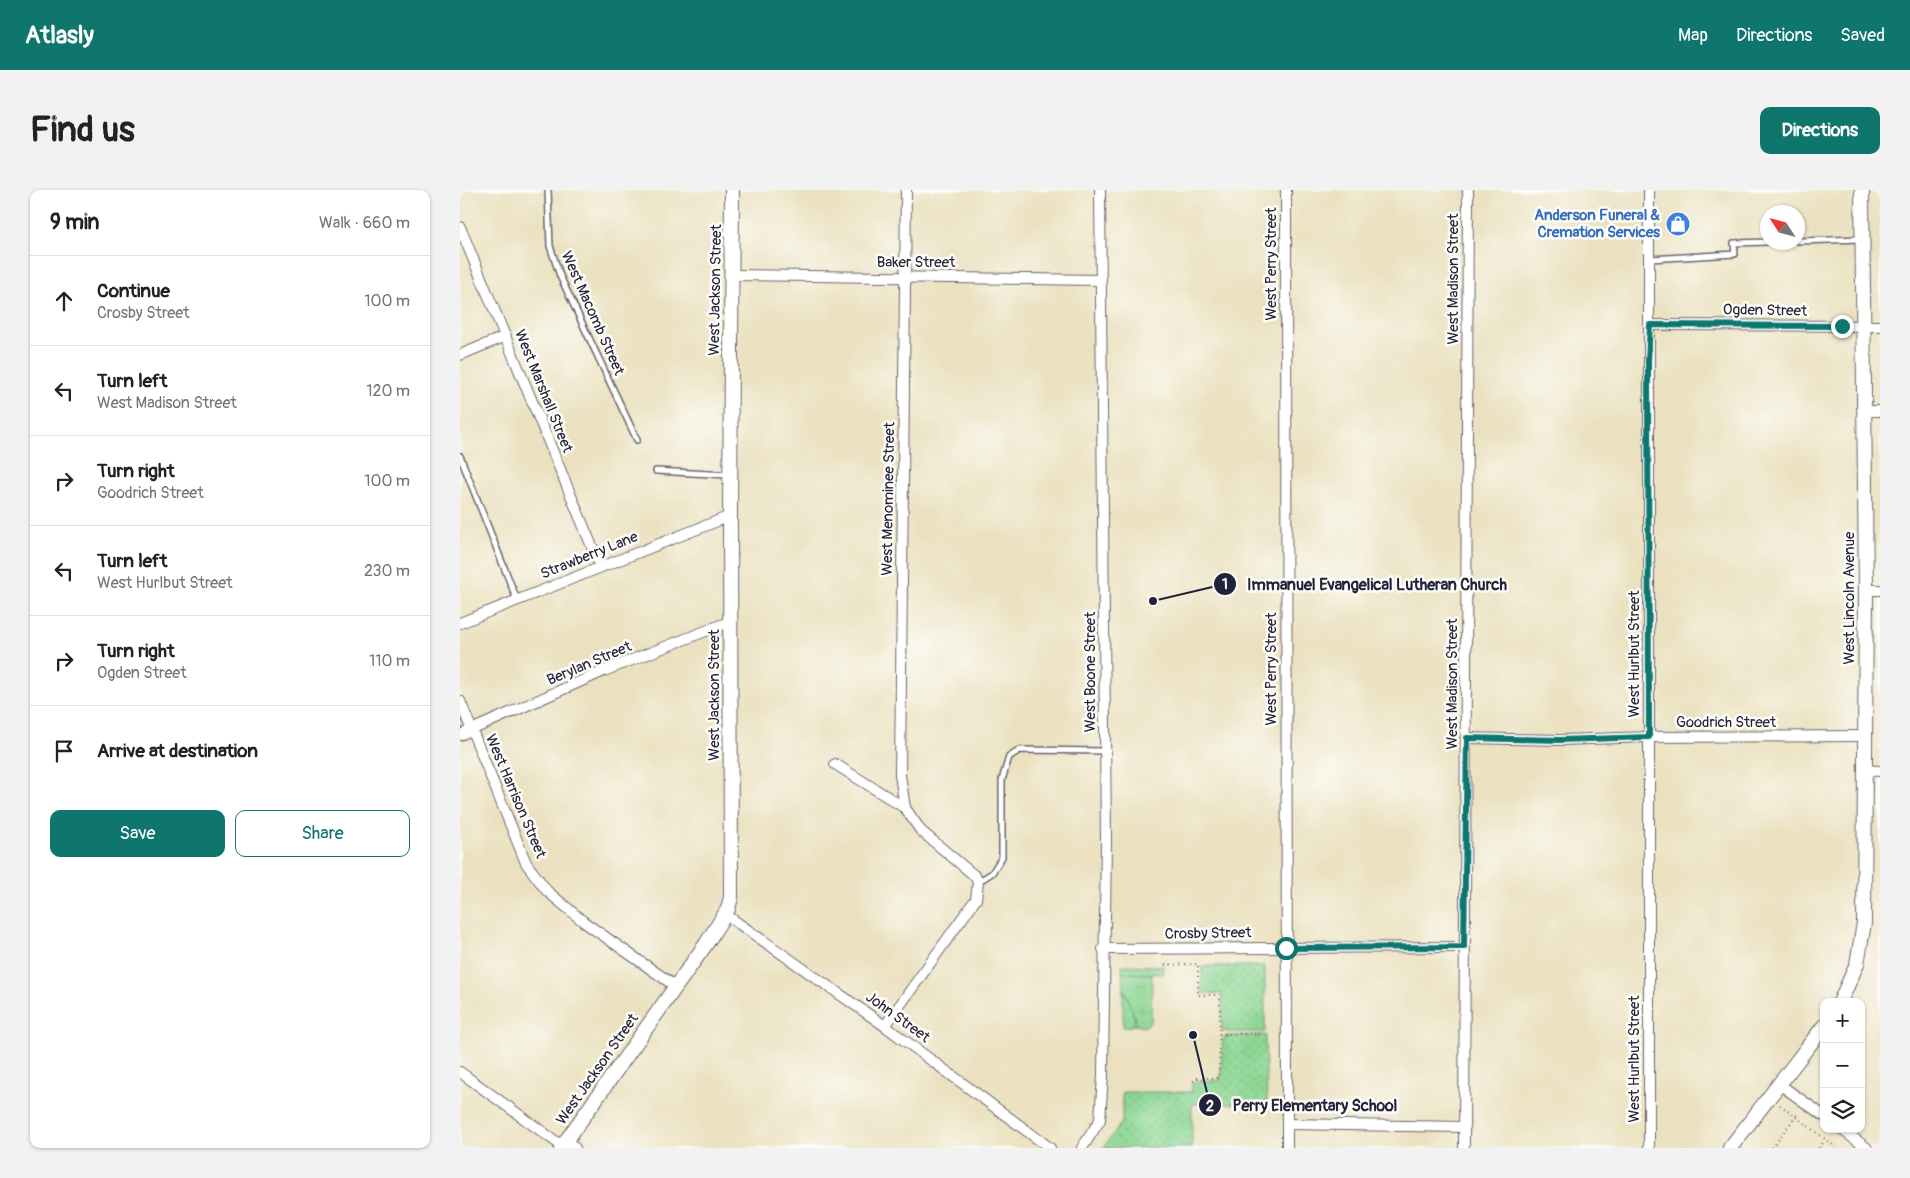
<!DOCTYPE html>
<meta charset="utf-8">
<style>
:root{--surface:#fff;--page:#f2f2f2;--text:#222;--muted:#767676;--line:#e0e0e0;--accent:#0f766e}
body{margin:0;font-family:Pangolin,sans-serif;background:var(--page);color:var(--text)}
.controls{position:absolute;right:15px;bottom:15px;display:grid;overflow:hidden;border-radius:10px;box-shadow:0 1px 4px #0004}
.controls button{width:45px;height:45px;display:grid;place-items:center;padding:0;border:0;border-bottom:1px solid var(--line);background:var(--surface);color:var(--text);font:25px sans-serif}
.compass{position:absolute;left:1300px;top:15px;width:45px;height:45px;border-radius:50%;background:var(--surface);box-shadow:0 1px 4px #0004;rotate:306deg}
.stop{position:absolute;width:15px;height:15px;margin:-11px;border:4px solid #0f766e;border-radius:50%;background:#fff}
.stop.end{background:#0f766e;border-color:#fff;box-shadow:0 1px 5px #0008}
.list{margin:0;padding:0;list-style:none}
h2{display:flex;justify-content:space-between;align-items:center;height:65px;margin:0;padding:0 20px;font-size:21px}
h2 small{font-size:16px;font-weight:400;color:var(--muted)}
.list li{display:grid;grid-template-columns:32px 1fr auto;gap:15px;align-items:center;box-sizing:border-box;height:90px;padding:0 20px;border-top:1px solid var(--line)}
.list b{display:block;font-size:19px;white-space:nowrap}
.list p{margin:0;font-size:16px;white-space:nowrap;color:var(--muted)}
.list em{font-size:16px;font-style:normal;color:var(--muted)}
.actions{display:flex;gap:10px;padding:15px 20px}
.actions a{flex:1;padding:11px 0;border:1px solid var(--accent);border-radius:10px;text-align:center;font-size:18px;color:var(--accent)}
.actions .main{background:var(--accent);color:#fff}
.icon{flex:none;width:28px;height:28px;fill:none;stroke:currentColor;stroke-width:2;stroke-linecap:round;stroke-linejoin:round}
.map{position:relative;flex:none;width:1420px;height:958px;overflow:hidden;border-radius:10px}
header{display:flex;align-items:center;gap:30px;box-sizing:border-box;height:70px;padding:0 25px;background:var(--accent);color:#fff}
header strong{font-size:24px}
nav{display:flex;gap:28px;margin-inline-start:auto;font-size:18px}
.intro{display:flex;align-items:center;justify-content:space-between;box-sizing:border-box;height:120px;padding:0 30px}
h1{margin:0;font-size:35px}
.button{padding:12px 22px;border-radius:10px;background:var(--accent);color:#fff;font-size:18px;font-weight:700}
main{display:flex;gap:30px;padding:0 30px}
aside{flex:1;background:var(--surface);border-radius:10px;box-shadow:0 1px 4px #0004}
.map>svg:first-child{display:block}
.grass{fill:url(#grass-dots);stroke:#567c66}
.park{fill:url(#park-tufts);stroke:#567c66}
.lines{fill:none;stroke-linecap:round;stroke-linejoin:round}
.lane-casing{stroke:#68656a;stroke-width:8}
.street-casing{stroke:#68656a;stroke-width:12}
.secondary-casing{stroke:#68656a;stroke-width:16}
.path{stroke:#68656a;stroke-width:2;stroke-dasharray:1 4;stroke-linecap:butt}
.lane{stroke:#fff;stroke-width:5}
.street{stroke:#fff;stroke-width:10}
.secondary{stroke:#fff;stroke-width:14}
.route{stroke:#0f766e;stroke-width:6}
.labels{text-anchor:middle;stroke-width:5;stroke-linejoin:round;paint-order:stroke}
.shop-label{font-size:15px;font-weight:bold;fill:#366cbe;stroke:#fdfcf7;text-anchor:end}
.street-label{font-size:15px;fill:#22223b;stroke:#fdfcf7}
.leader{fill:none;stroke:#22223b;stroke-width:2}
.callout-dot{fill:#22223b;stroke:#fdfcf7;stroke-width:2}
.mark-label{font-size:15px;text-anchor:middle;font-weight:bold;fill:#fff}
.callout-label{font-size:16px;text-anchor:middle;font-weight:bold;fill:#22223b;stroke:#fdfcf7;stroke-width:5;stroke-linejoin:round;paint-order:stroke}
</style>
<header>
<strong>Atlasly</strong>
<nav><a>Map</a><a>Directions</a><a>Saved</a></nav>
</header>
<div class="intro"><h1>Find us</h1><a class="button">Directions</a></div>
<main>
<aside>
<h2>9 min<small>Walk · 660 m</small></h2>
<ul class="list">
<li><svg class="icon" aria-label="ahead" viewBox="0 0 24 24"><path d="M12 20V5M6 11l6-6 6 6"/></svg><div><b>Continue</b><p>Crosby Street</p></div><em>100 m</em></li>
<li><svg class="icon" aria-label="left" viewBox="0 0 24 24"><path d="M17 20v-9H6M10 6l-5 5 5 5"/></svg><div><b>Turn left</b><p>West Madison Street</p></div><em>120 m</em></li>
<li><svg class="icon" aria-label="right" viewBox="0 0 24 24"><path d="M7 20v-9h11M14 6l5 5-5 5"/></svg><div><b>Turn right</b><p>Goodrich Street</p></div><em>100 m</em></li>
<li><svg class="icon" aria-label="left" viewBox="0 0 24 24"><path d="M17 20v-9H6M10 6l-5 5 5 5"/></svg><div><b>Turn left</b><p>West Hurlbut Street</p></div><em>230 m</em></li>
<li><svg class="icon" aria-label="right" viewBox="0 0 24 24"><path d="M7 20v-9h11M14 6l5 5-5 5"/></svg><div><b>Turn right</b><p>Ogden Street</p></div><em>110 m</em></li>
<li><svg class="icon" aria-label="arrive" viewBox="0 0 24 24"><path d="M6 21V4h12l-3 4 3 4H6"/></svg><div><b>Arrive at destination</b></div></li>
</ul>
<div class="actions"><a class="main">Save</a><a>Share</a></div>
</aside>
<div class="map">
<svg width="1420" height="958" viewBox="0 0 1420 958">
<defs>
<pattern id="grass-dots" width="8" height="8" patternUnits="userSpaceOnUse" patternTransform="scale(1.25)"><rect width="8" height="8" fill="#8ad592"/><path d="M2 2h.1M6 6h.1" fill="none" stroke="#77b77f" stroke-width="1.8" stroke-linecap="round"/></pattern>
<pattern id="park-tufts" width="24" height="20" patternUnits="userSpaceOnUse" patternTransform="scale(1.25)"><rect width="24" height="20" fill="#8ad592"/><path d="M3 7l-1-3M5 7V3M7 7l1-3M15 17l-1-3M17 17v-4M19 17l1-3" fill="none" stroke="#77b77f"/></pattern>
</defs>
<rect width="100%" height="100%" fill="#fdfcf7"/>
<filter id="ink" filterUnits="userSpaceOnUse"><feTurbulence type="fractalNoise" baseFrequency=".02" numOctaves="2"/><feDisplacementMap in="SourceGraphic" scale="10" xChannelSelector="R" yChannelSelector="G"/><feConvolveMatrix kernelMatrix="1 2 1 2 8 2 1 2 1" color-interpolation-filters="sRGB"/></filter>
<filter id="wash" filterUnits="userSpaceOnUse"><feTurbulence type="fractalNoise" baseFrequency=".0096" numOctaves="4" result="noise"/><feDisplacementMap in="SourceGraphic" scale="20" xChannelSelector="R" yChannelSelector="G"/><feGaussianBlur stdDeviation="1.12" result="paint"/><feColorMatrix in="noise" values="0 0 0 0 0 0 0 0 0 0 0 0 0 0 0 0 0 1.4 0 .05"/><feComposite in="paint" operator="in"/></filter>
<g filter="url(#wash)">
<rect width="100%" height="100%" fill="#ebe1c0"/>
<!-- grass -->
<g class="grass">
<path d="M662,775L703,776V784L662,783Z"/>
<path d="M742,776H805V842H767L762,840V804L742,803Z"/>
<path d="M663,799L673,819L676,835L663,837Z"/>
<path d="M805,845L807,914H732V958H643L662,932V902H732V892L760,890L763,849L767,846Z"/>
</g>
<!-- park -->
<path class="park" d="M662,783L692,784L691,832L684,837L676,835C673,815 663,805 662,783Z"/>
</g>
<g filter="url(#ink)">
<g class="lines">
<defs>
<g id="lane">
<path d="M88,0L90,56L100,86L177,250"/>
<path d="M1338,51L1402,49"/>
<path d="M1189,69L1275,64L1274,53L1308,52"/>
<path d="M0,266L57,410"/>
<path d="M196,281L268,285"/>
<path d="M518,692L532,683L542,667V590L549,567L560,560L646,561"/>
</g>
<g id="street">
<path d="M826,0L827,958"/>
<path d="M1189,0V958"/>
<path d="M0,37L140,376"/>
<path d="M272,85L640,90"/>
<path d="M1189,135L1420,136"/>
<path d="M0,165L46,146"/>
<path d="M1404,221H1420"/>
<path d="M1406,400H1420"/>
<path d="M0,433L270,326"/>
<path d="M0,511L66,673L87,701L124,732L215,796"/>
<path d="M0,545L144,481L271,431"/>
<path d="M1007,548L1100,550L1189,547L1405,546"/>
<path d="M375,574L445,618L461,641L515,686L518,692L516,709L425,836"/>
<path d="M1404,580L1420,581"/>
<path d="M445,618L440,585L446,0"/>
<path d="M265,724L425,836L590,958"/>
<path d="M643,759L1004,757"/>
<path d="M0,882L102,956"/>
<path d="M1319,894L1364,926"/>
<path d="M827,934L1005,937"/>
<path d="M1381,939L1407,958"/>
<path d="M106,951L115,958"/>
<path d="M622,958L640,930L643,885L646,650L640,0"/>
<path d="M1004,958L1008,0"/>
</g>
<g id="secondary">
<path d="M1380,812L1397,774L1404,733L1406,400L1402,0"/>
<path d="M101,958L246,754L268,719L271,707L270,326L272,0"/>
<path d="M1270,958L1364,836"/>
</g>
</defs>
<!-- lane casing -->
<use href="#lane" class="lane-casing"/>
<!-- street casing -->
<use href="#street" class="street-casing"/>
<!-- secondary casing -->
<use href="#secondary" class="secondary-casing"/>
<!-- path -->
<g class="path">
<path d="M705,775L738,774V805H760L759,888H738L732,892"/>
<path d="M759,844H807"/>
<path d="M1320,915L1377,958"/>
<path d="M1312,958L1339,922"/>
<path d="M1359,958L1365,950"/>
</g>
<!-- lane -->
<use href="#lane" class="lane"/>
<!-- street -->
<use href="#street" class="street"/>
<!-- secondary -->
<use href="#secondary" class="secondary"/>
</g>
</g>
<g class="lines" filter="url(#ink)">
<!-- route -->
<path class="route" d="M826,758L1004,757L1007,548L1100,550L1189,547L1188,171L1190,135L1382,136"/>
</g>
<!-- icons -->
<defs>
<symbol id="shop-disc" viewBox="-11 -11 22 22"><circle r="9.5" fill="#3f7fe0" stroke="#fdfcf7"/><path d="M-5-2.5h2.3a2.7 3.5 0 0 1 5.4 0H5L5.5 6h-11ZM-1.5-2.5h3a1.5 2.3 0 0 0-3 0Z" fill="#fff"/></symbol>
</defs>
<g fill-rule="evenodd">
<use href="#shop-disc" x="1204" y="20" width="28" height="28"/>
</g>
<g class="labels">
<!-- shop labels -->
<g class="shop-label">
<text x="1200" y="30">Anderson Funeral &amp;<tspan x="1200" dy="17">Cremation Services</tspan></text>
</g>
<!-- street labels -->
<g class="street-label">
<text x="456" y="77">Baker Street</text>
<text transform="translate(811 74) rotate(-90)" y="5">West Perry Street</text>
<text transform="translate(993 89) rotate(-90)" y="5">West Madison Street</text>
<text transform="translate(255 100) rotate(-89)" y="5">West Jackson Street</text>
<text transform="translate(1305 120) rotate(1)" y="5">Ogden Street</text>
<text transform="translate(133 123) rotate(66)" y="5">West Macomb Street</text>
<text transform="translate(84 201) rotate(68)" y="5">West Marshall Street</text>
<text transform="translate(428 309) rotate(-89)" y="5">West Menominee Street</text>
<text transform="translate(129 365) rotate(-22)" y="5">Strawberry Lane</text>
<text transform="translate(1389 408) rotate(-90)" y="5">West Lincoln Avenue</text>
<text transform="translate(1174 464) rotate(-90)" y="5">West Hurlbut Street</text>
<text transform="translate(129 473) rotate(-23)" y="5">Berylan Street</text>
<text transform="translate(811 479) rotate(-90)" y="5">West Perry Street</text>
<text transform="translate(630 482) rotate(-90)" y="5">West Boone Street</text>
<text transform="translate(992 494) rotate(-90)" y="5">West Madison Street</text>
<text transform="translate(254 505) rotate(-90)" y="5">West Jackson Street</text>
<text x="1266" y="537">Goodrich Street</text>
<text transform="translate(56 606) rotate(67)" y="5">West Harrison Street</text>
<text transform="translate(748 743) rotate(-1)" y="5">Crosby Street</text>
<text transform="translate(438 827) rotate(36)" y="5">John Street</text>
<text transform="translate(1174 869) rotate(-90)" y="5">West Hurlbut Street</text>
<text transform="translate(137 879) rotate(-55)" y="5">West Jackson Street</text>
</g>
</g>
<!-- callouts -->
<path class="leader" d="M693 411L765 394M733 845L750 915"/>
<g class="callout-dot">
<circle cx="693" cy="411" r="5"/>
<circle cx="733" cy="845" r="5"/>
<circle cx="765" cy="394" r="12"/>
<circle cx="750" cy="915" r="12"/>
</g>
<g class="mark-label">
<text x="765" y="399">1</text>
<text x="750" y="921">2</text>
</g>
<g class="callout-label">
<text x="917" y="400">Immanuel Evangelical Lutheran Church</text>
<text x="855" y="921">Perry Elementary School</text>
</g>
</svg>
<div class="controls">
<button>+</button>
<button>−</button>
<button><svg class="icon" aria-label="layers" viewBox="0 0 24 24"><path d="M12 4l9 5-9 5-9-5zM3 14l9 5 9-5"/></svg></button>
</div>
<svg class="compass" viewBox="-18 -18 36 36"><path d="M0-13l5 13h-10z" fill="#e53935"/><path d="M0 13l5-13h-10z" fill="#767676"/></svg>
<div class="stop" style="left:826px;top:758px"></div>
<div class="stop end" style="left:1382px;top:136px"></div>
</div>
</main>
